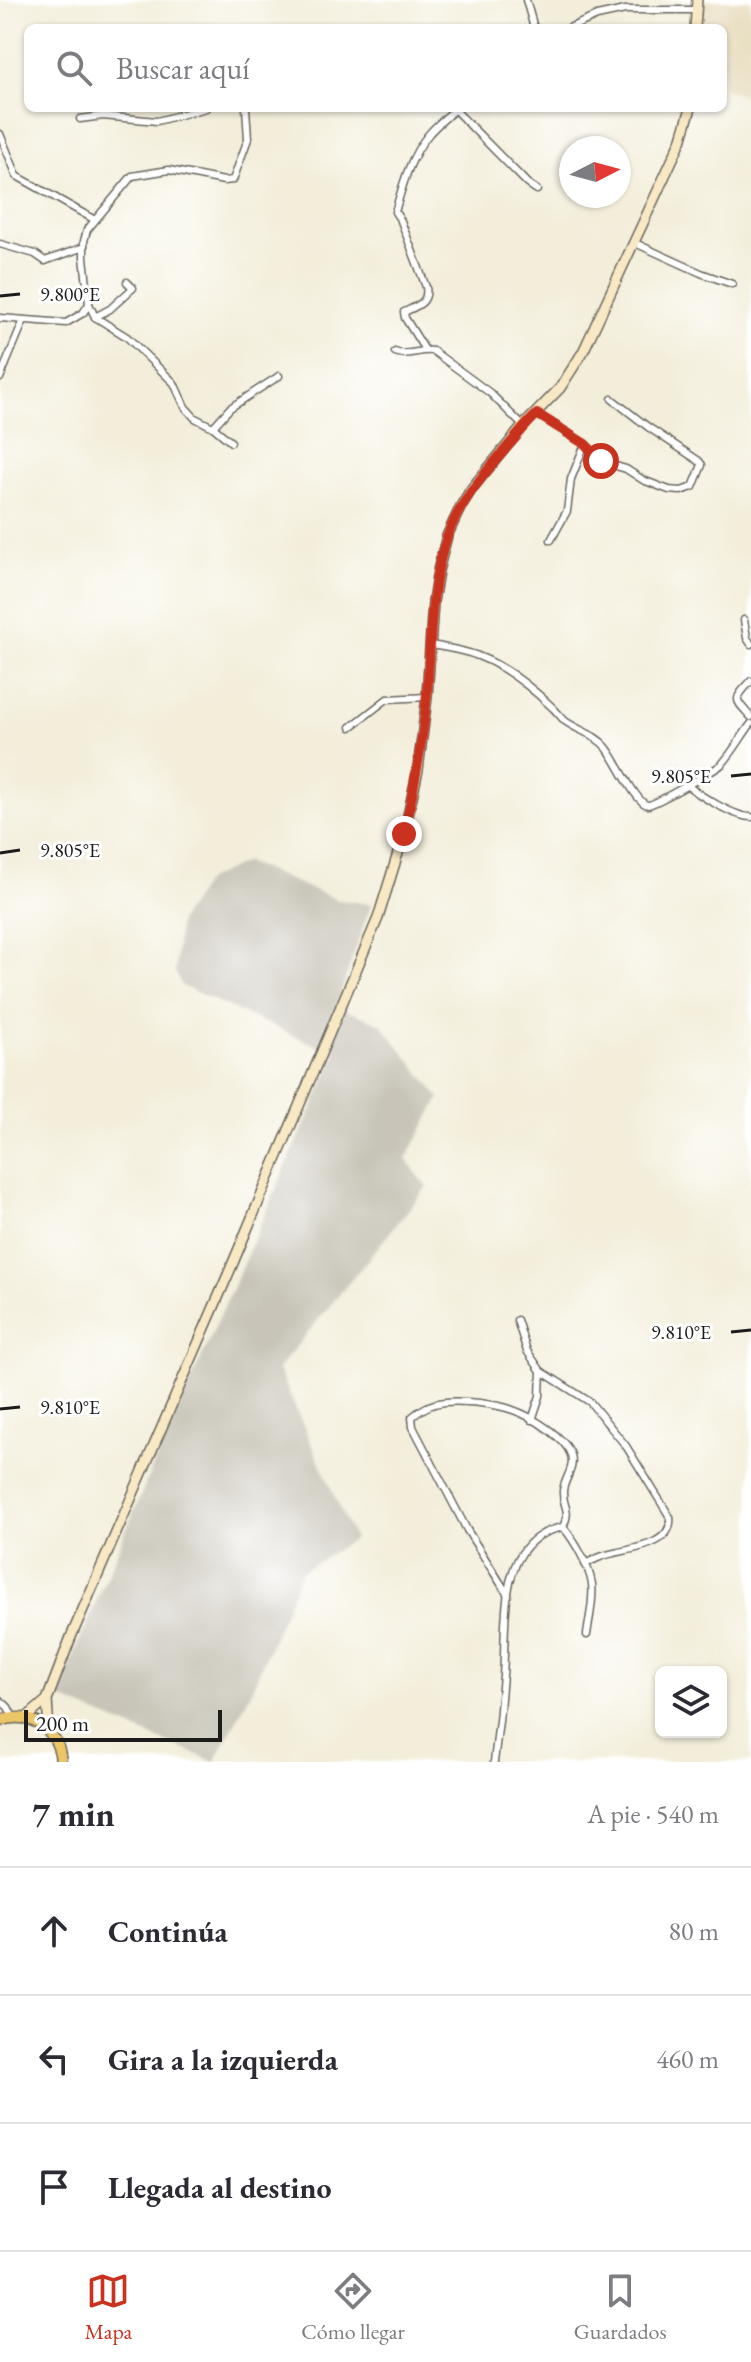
<!DOCTYPE html>
<html lang="es">
<meta charset="utf-8">
<style>
:root{--surface:#fff;--page:#f7f7f7;--text:#2b2b33;--muted:#7c7c81;--line:#e1e1e2;--accent:#c8321e}
body{margin:0;font-family:"EB Garamond",serif;background:var(--page);color:var(--text)}
.controls{position:absolute;right:24px;bottom:24px;display:grid;overflow:hidden;border-radius:12px;box-shadow:0 2px 6px #0004}
.controls button{width:72px;height:72px;display:grid;place-items:center;padding:0;border:0;border-bottom:2px solid var(--line);background:var(--surface);color:var(--text);font:40px sans-serif}
.compass{position:absolute;left:559px;top:136px;width:72px;height:72px;border-radius:50%;background:var(--surface);box-shadow:0 2px 6px #0004;rotate:84deg}
.scale{position:absolute;left:24px;bottom:20px;width:198px;box-sizing:border-box;padding-left:8px;border:4px solid #1c1c1c;border-top:0;font-size:22px;line-height:28px;white-space:nowrap;color:#1c1c1c;-webkit-text-stroke:6px #fff;paint-order:stroke}
.stop{position:absolute;width:24px;height:24px;margin:-18px;border:6px solid #c8321e;border-radius:50%;background:#fff}
.stop.end{background:#c8321e;border-color:#fff;box-shadow:0 2px 8px #0008}
.list{margin:0;padding:0;list-style:none}
h2{display:flex;justify-content:space-between;align-items:center;height:104px;margin:0;padding:0 32px;font-size:34px}
h2 small{font-size:26px;font-weight:400;color:var(--muted)}
.list li{display:grid;grid-template-columns:52px 1fr auto;gap:24px;align-items:center;box-sizing:border-box;height:128px;padding:0 32px;border-top:2px solid var(--line)}
.list b{display:block;font-size:30px;white-space:nowrap}
.list em{font-size:26px;font-style:normal;color:var(--muted)}
.icon{flex:none;width:44px;height:44px;fill:none;stroke:currentColor;stroke-width:2;stroke-linecap:round;stroke-linejoin:round}
.map{position:relative;flex:none;width:751px;height:1762px;overflow:hidden}
.search{position:absolute;background:var(--surface);box-shadow:0 2px 6px #0004;left:24px;right:24px;top:24px;height:88px;display:flex;align-items:center;gap:20px;box-sizing:border-box;padding:0 28px;border-radius:12px;color:var(--muted);font-size:30px}
.sheet{height:488px;background:var(--surface)}
nav{display:flex;justify-content:space-around;align-items:center;box-sizing:border-box;height:112px;border-top:2px solid var(--line);background:var(--surface);font-size:22px;color:var(--muted)}
nav a{display:grid;justify-items:center;gap:4px}
nav .on{color:var(--accent)}
.map>svg:first-child{display:block}
.built{fill:#e6daba}
.industrial{fill:#c8c4b8}
.lines{fill:none;stroke-linecap:round;stroke-linejoin:round}
.minor-casing{stroke:#67665e;stroke-width:9}
.secondary-casing{stroke:#67665e;stroke-width:12}
.primary-casing{stroke:#67665e;stroke-width:13}
.minor{stroke:#fff;stroke-width:6}
.secondary{stroke:#f8e8c3;stroke-width:9}
.primary{stroke:#edc569;stroke-width:10}
.route{stroke:#c8321e;stroke-width:10}
.ticks{fill:none;stroke:#1c1c1c;stroke-width:3}
.ticks-label{font-size:20px;text-anchor:middle;fill:#1c1c1c;stroke:#fff;stroke-width:6;stroke-linejoin:round;paint-order:stroke}
</style>
<div class="map">
<svg width="751" height="1762" viewBox="0 0 751 1762">
<rect width="100%" height="100%" fill="#fff"/>
<filter id="ink" filterUnits="userSpaceOnUse"><feTurbulence type="fractalNoise" baseFrequency=".0125" numOctaves="2"/><feDisplacementMap in="SourceGraphic" scale="16" xChannelSelector="R" yChannelSelector="G"/><feConvolveMatrix kernelMatrix="1 2 1 2 8 2 1 2 1" color-interpolation-filters="sRGB"/></filter>
<filter id="wash" filterUnits="userSpaceOnUse"><feTurbulence type="fractalNoise" baseFrequency=".006" numOctaves="4" result="noise"/><feDisplacementMap in="SourceGraphic" scale="32" xChannelSelector="R" yChannelSelector="G"/><feGaussianBlur stdDeviation="1.8" result="paint"/><feColorMatrix in="noise" values="0 0 0 0 0 0 0 0 0 0 0 0 0 0 0 0 0 1.4 0 .05"/><feComposite in="paint" operator="in"/></filter>
<g filter="url(#wash)">
<rect width="100%" height="100%" fill="#f3eeda"/>
<!-- built -->
<path class="built" d="M701,0H751V98L723,88V28H701Z"/>
<!-- industrial -->
<path class="industrial" d="M245,862L338,900L371,904L336,1006L381,1024L440,1098L406,1159L427,1187L278,1369L354,1539L301,1572L249,1696L215,1762L56,1697L148,1478L336,1054L182,986L175,972L179,921L207,880Z"/>
</g>
<g filter="url(#ink)">
<g class="lines">
<defs>
<g id="minor">
<path d="M526,0L534,28"/>
<path d="M569,28L597,16L625,10H696"/>
<path d="M454,109L528,184L537,190"/>
<path d="M80,119L103,116L157,121L206,108"/>
<path d="M0,134L17,176L95,220"/>
<path d="M635,243L701,273L732,284"/>
<path d="M0,244L35,254L45,261L84,247"/>
<path d="M95,317L110,309L133,288L127,282"/>
<path d="M0,318L66,323L83,313L89,304"/>
<path d="M425,350L405,318L404,312C417,306 429,303 426,287L401,221L395,212C403,184 410,157 428,135C436,125 447,117 456,108"/>
<path d="M395,352C406,357 420,349 433,351L490,393L523,426"/>
<path d="M0,378L24,320"/>
<path d="M537,414L585,444L606,463L626,469L643,480L669,490L681,491L693,487L702,465L699,461L648,427L612,399"/>
<path d="M213,427L230,408L279,376"/>
<path d="M231,442L213,427L195,418L185,407L174,383L127,337L95,317L89,304L84,257V241L87,230L132,176L169,170L224,181L233,180L248,139L246,108"/>
<path d="M551,540L567,511L571,479L585,444"/>
<path d="M744,620L747,638L751,644"/>
<path d="M431,645C447,648 463,650 478,656C505,666 532,688 553,708C557,712 561,717 565,721C579,731 595,734 606,747C616,758 636,804 648,805C654,805 717,769 722,764C733,752 741,737 751,724"/>
<path d="M751,681C733,701 734,698 751,717"/>
<path d="M351,727L387,699L427,697"/>
<path d="M687,785C700,796 735,817 751,817"/>
<path d="M517,1320L527,1351L541,1371L590,1402L626,1446L670,1517C674,1548 623,1549 603,1556C597,1558 591,1561 585,1564"/>
<path d="M532,1420L540,1396L541,1371"/>
<path d="M508,1595L467,1530L413,1427L412,1417C422,1408 432,1403 445,1402C463,1400 497,1404 513,1410C531,1416 565,1437 571,1455C575,1469 564,1479 563,1491C562,1508 572,1507 563,1527C575,1541 589,1566 592,1584C594,1600 589,1619 587,1635"/>
<path d="M0,1700L8,1707L13,1717"/>
<path d="M494,1762C498,1733 501,1704 503,1675C506,1639 501,1583 522,1553C533,1537 545,1531 563,1527"/>
</g>
<g id="secondary">
<path d="M695,28L697,0"/>
<path d="M26,1718L47,1700"/>
<path d="M49,1731L47,1700L71,1637L230,1270L378,918L404,834L418,770L427,697L433,602L438,571L447,536L461,506L472,488L523,426L560,388L583,352L681,141L691,108"/>
</g>
<path id="primary" d="M0,1721C31,1710 59,1730 61,1762"/>
</defs>
<!-- minor casing -->
<use href="#minor" class="minor-casing"/>
<!-- secondary casing -->
<use href="#secondary" class="secondary-casing"/>
<!-- primary casing -->
<use href="#primary" class="primary-casing"/>
<!-- minor -->
<use href="#minor" class="minor"/>
<!-- secondary -->
<use href="#secondary" class="secondary"/>
<!-- primary -->
<use href="#primary" class="primary"/>
</g>
</g>
<g class="lines" filter="url(#ink)">
<!-- route -->
<path class="route" d="M404,834C414,788 423,742 427,694C431,642 429,587 447,537C460,501 484,474 508,446C518,435 526,424 537,414L585,444L601,461"/>
</g>
<!-- ticks -->
<path class="ticks" d="M0,296L20,294M731,776L751,774M0,853L20,850M731,1332L751,1330M0,1409L20,1407"/>
<g class="ticks-label">
<text x="70" y="301">9.800°E</text>
<text x="681" y="783">9.805°E</text>
<text x="70" y="857">9.805°E</text>
<text x="681" y="1339">9.810°E</text>
<text x="70" y="1414">9.810°E</text>
</g>
</svg>
<div class="controls">
<button><svg class="icon" aria-label="layers" viewBox="0 0 24 24"><path d="M12 4l9 5-9 5-9-5zM3 14l9 5 9-5"/></svg></button>
</div>
<svg class="compass" viewBox="-18 -18 36 36"><path d="M0-13l5 13h-10z" fill="#e53935"/><path d="M0 13l5-13h-10z" fill="#7c7c81"/></svg>
<div class="scale">200 m</div>
<div class="stop" style="left:601px;top:461px"></div>
<div class="stop end" style="left:404px;top:834px"></div>
<div class="search"><svg class="icon" aria-label="search" viewBox="0 0 24 24"><circle cx="10" cy="10" r="6"/><path d="M15 15l6 6"/></svg>Buscar aquí</div>
</div>
<section class="sheet">
<h2>7 min<small>A pie · 540 m</small></h2>
<ul class="list">
<li><svg class="icon" aria-label="ahead" viewBox="0 0 24 24"><path d="M12 20V5M6 11l6-6 6 6"/></svg><div><b>Continúa</b></div><em>80 m</em></li>
<li><svg class="icon" aria-label="left" viewBox="0 0 24 24"><path d="M17 20v-9H6M10 6l-5 5 5 5"/></svg><div><b>Gira a la izquierda</b></div><em>460 m</em></li>
<li><svg class="icon" aria-label="arrive" viewBox="0 0 24 24"><path d="M6 21V4h12l-3 4 3 4H6"/></svg><div><b>Llegada al destino</b></div></li>
</ul>
</section>
<nav>
<a class="on"><svg class="icon" aria-label="map" viewBox="0 0 24 24"><path d="M3 6l6-2 6 2 6-2v14l-6 2-6-2-6 2zM9 4v14M15 6v14"/></svg>Mapa</a>
<a><svg class="icon" aria-label="directions" viewBox="0 0 24 24"><path d="M12 3l9 9-9 9-9-9zM9 14v-3h6M13 9l2 2-2 2"/></svg>Cómo llegar</a>
<a><svg class="icon" aria-label="saved" viewBox="0 0 24 24"><path d="M7 4h10v16l-5-4-5 4z"/></svg>Guardados</a>
</nav>
